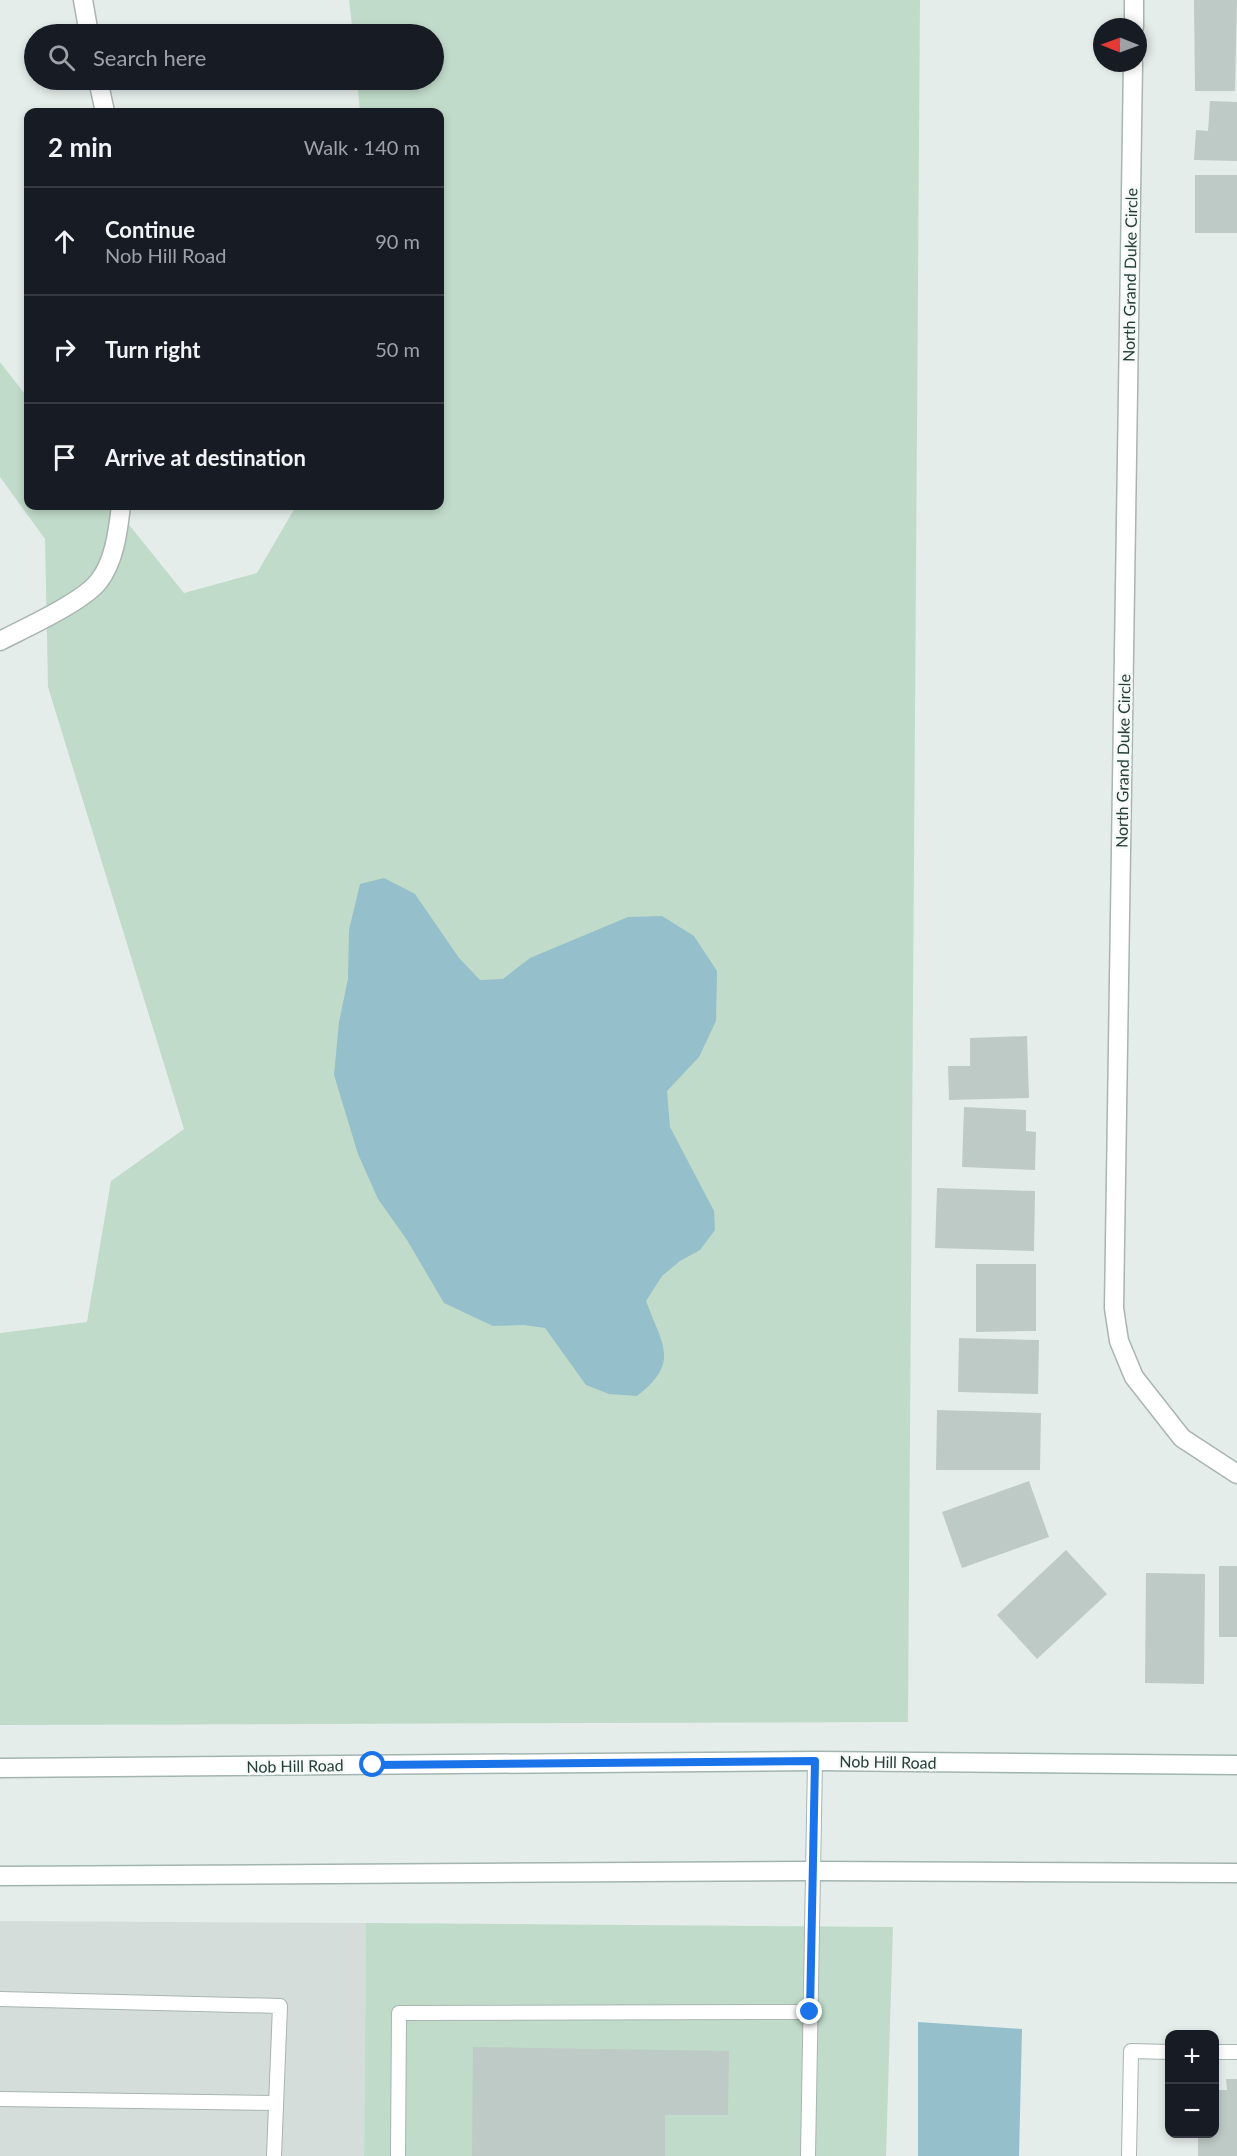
<!DOCTYPE html>
<meta charset="utf-8">
<style>
:root{--surface:#171b24;--page:#242831;--text:#f1f3f6;--muted:#9ea1a6;--line:#363941}
body{margin:0;font-family:Lato,sans-serif;background:var(--page);color:var(--text)}
.controls{position:absolute;right:18px;bottom:18px;display:grid;overflow:hidden;border-radius:12px;box-shadow:0 3px 9px #0003}
.controls button{width:54px;height:54px;display:grid;place-items:center;padding:0;border:0;border-bottom:2px solid var(--line);background:var(--surface);color:var(--text);font:30px sans-serif}
.compass{position:absolute;left:1093px;top:18px;width:54px;height:54px;border-radius:50%;background:var(--surface);box-shadow:0 3px 9px #0003;rotate:271deg}
.stop{position:absolute;width:18px;height:18px;margin:-14px;border:4px solid #1a73e8;border-radius:50%;background:#fff}
.stop.end{background:#1a73e8;border-color:#fff;box-shadow:0 2px 6px #0008}
.list{margin:0;padding:0;list-style:none}
h2{display:flex;justify-content:space-between;align-items:center;height:78px;margin:0;padding:0 24px;font-size:26px}
h2 small{font-size:20px;font-weight:400;color:var(--muted)}
.list li{display:grid;grid-template-columns:39px 1fr auto;gap:18px;align-items:center;box-sizing:border-box;height:108px;padding:0 24px;border-top:2px solid var(--line)}
.list b{display:block;font-size:22px;white-space:nowrap}
.list p{margin:0;font-size:20px;white-space:nowrap;color:var(--muted)}
.list em{font-size:20px;font-style:normal;color:var(--muted)}
.icon{flex:none;width:33px;height:33px;fill:none;stroke:currentColor;stroke-width:2;stroke-linecap:round;stroke-linejoin:round}
.map{position:relative;flex:none;width:1237px;height:2156px;overflow:hidden}
.search{position:absolute;background:var(--surface);box-shadow:0 3px 9px #0003;left:24px;top:24px;width:420px;height:66px;display:flex;align-items:center;gap:15px;box-sizing:border-box;padding:0 21px;border-radius:33px;color:var(--muted);font-size:22px}
.panel{position:absolute;background:var(--surface);box-shadow:0 3px 9px #0003;left:24px;top:108px;width:420px;height:402px;border-radius:12px}
.map>svg:first-child{display:block}
.built{fill:#d4ddd9}
.green{fill:#c1dbca}
.water{fill:#94bfcb}
.building{fill:#becac6}
.lines{fill:none;stroke-linecap:round;stroke-linejoin:round}
.service-casing{stroke:#a8b5b1;stroke-width:16}
.minor-casing{stroke:#a8b5b1;stroke-width:21}
.secondary-casing{stroke:#a2b4af;stroke-width:21}
.service{stroke:#fff;stroke-width:14}
.minor{stroke:#fff;stroke-width:18}
.secondary{stroke:#fff;stroke-width:18}
.route{stroke:#1a73e8;stroke-width:8}
.labels{text-anchor:middle;stroke-width:5;stroke-linejoin:round;paint-order:stroke}
.street-label{font-size:16px;fill:#263d38;stroke:#f6faf8}
</style>
<div class="map">
<svg width="1237" height="2156" viewBox="0 0 1237 2156">
<rect width="100%" height="100%" fill="#e5edea"/>
<!-- built -->
<path class="built" d="M0,1921L366,1923L364,2156H0Z"/>
<!-- green -->
<g class="green">
<path d="M349,0H920L908,1722L0,1725V1333L87,1322L111,1181L184,1129L48,687L45,539L0,477V362L28,398V506H114L184,593L257,573L296,506H440V112H360L357,80H434V34H353Z"/>
<path d="M366,1923L893,1927L886,2156H364Z"/>
</g>
<!-- water -->
<g class="water">
<path d="M384,878L415,894L459,958L480,980L503,979L530,958L628,917L662,916L694,936L717,971L716,1021L699,1057L667,1091L670,1127L714,1211L715,1230L700,1250L680,1261L662,1276L646,1301C662,1345 681,1362 637,1396L609,1394L586,1385L545,1328L524,1325L493,1326L444,1303L407,1240L378,1199L358,1154L334,1075L339,1022L348,979L349,930L360,884Z"/>
<path d="M918,2022L1022,2029L1019,2156H918Z"/>
</g>
<!-- building -->
<g class="building">
<path d="M1194,0H1237L1235,91H1195Z"/>
<path d="M1210,101L1237,102V161L1194,160L1196,130L1208,131Z"/>
<rect x="1195" y="175" width="42" height="58"/>
<path d="M1027,1036L1029,1098L949,1100L948,1066H970V1038Z"/>
<path d="M964,1107L1026,1110V1131L1036,1132L1035,1170L962,1167Z"/>
<path d="M937,1188L1035,1191L1034,1251L935,1248Z"/>
<path d="M976,1264H1036V1331L976,1332Z"/>
<path d="M959,1338L1039,1340L1038,1394L958,1392Z"/>
<path d="M937,1410L1041,1413L1040,1470H936Z"/>
<path d="M1029,1481L1049,1537L962,1568L942,1512Z"/>
<path d="M1066,1550L1107,1594L1037,1659L997,1615Z"/>
<rect x="1219" y="1566" width="18" height="71"/>
<path d="M1146,1573L1205,1574L1204,1684L1145,1683Z"/>
<path d="M473,2047L729,2051L728,2115H665V2156H472Z"/>
<path d="M1226,2079H1237V2156H1198V2134H1214V2090H1227Z"/>
</g>
<g class="lines">
<defs>
<g id="service">
<path d="M0,1999L280,2006L274,2156"/>
<path d="M1214,2052H1237"/>
<path d="M0,2099L276,2103"/>
<path d="M398,2156L399,2013L810,2012"/>
<path d="M808,2156L815,1761"/>
<path d="M1129,2156L1131,2051L1170,2052"/>
</g>
<g id="minor">
<path d="M83,0L89,34"/>
<path d="M1134,27V0"/>
<path d="M1133,63L1114,1308L1119,1341L1134,1377L1182,1438L1237,1474"/>
<path d="M98,80L105,112"/>
<path d="M0,641C25,628 83,602 99,581C115,560 118,530 121,506"/>
</g>
<g id="secondary">
<path d="M0,1768L815,1761L1237,1765"/>
<path d="M0,1876L812,1871L1237,1873"/>
</g>
</defs>
<!-- service casing -->
<use href="#service" class="service-casing"/>
<!-- minor casing -->
<use href="#minor" class="minor-casing"/>
<!-- secondary casing -->
<use href="#secondary" class="secondary-casing"/>
<!-- service -->
<use href="#service" class="service"/>
<!-- minor -->
<use href="#minor" class="minor"/>
<!-- secondary -->
<use href="#secondary" class="secondary"/>
</g>
<g class="lines">
<!-- route -->
<path class="route" d="M373,1765L815,1761L810,2012"/>
</g>
<g class="labels">
<!-- street labels -->
<g class="street-label">
<text transform="translate(1130 275) rotate(-89)" y="6">North Grand Duke Circle</text>
<text transform="translate(1123 761) rotate(-89)" y="6">North Grand Duke Circle</text>
<text transform="translate(888 1762) rotate(1)" y="6">Nob Hill Road</text>
<text transform="translate(295 1766) rotate(-1)" y="6">Nob Hill Road</text>
</g>
</g>
</svg>
<div class="controls">
<button>+</button>
<button>−</button>
</div>
<svg class="compass" viewBox="-18 -18 36 36"><path d="M0-13l5 13h-10z" fill="#e53935"/><path d="M0 13l5-13h-10z" fill="#9ea1a6"/></svg>
<div class="stop" style="left:373px;top:1765px"></div>
<div class="stop end" style="left:810px;top:2012px"></div>
<div class="search"><svg class="icon" aria-label="search" viewBox="0 0 24 24"><circle cx="10" cy="10" r="6"/><path d="M15 15l6 6"/></svg>Search here</div>
<section class="panel">
<h2>2 min<small>Walk · 140 m</small></h2>
<ul class="list">
<li><svg class="icon" aria-label="ahead" viewBox="0 0 24 24"><path d="M12 20V5M6 11l6-6 6 6"/></svg><div><b>Continue</b><p>Nob Hill Road</p></div><em>90 m</em></li>
<li><svg class="icon" aria-label="right" viewBox="0 0 24 24"><path d="M7 20v-9h11M14 6l5 5-5 5"/></svg><div><b>Turn right</b></div><em>50 m</em></li>
<li><svg class="icon" aria-label="arrive" viewBox="0 0 24 24"><path d="M6 21V4h12l-3 4 3 4H6"/></svg><div><b>Arrive at destination</b></div></li>
</ul>
</section>
</div>
